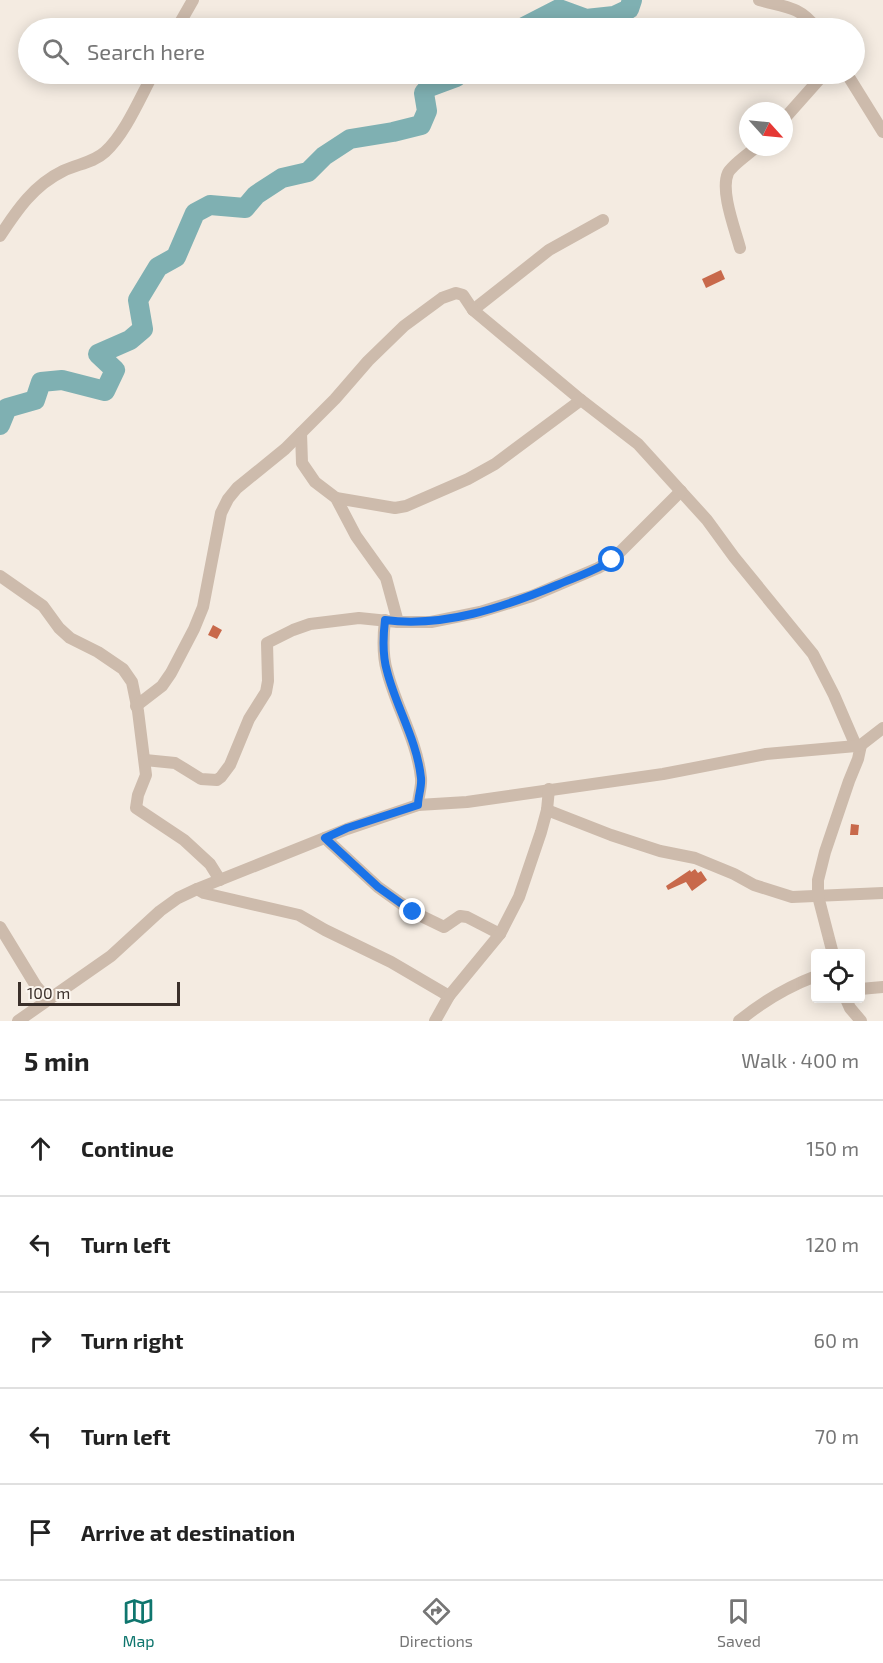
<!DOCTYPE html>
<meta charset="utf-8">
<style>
:root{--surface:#fff;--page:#f6f6f6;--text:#222;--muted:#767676;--line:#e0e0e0;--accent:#0f766e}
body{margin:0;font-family:"Exo 2",sans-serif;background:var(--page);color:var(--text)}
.controls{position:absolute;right:18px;bottom:18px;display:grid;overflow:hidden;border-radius:6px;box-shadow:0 3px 15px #0003}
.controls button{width:54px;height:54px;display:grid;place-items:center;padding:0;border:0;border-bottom:2px solid var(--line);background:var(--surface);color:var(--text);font:30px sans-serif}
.compass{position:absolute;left:739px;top:102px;width:54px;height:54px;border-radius:50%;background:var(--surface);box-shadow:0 3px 15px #0003;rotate:117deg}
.scale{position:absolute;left:18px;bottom:15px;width:162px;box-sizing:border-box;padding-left:6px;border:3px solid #3b302b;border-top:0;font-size:16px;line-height:21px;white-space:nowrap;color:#3b302b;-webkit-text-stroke:4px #fbf5ee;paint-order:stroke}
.stop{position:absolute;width:18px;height:18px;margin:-14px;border:4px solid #1a73e8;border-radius:50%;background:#fff}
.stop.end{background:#1a73e8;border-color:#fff;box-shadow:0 2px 6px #0008}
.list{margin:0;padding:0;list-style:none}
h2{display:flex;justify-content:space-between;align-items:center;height:78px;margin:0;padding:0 24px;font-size:26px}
h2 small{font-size:20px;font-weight:400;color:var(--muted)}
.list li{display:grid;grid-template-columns:39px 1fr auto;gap:18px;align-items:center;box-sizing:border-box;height:96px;padding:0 24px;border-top:2px solid var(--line)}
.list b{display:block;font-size:22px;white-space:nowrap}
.list em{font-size:20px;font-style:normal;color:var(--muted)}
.icon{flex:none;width:33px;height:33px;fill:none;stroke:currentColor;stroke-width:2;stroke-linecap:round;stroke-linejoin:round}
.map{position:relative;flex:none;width:883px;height:1021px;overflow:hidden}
.search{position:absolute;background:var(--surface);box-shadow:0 3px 15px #0003;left:18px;right:18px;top:18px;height:66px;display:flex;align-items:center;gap:15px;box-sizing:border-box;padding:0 21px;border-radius:33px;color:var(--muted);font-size:22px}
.sheet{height:558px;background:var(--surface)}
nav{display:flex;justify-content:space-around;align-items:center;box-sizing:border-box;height:84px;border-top:2px solid var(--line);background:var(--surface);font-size:16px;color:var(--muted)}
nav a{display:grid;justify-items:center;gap:3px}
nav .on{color:var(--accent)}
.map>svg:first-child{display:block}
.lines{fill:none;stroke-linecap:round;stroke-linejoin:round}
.river{stroke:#7fb0b2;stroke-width:20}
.building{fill:#c8694b}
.street{stroke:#cdbbac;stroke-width:12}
.route{stroke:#1a73e8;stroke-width:8}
</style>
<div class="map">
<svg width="883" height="1021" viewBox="0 0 883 1021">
<rect width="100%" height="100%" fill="#f4ebe1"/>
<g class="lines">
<!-- river -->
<g class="river">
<path d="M522,28L559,9L586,19L614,16L629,9L632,0"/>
<path d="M0,425L7,408L35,400L41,382L62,380L105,391L115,370L98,354L130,340L143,329L138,300L158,267L176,257L195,213L210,205L245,208L256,195L282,178L308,172L324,156L350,139L393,132L421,125L427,111L424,93L429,87L456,77V74"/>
</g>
</g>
<!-- building -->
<g class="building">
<path d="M721,270L725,279L706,288L702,279Z"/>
<path d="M213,625L222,630L217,639L208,635Z"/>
<path d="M851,824L859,825L858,835H850Z"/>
<path d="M695,869L698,873L701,871L707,880L692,891L686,882L668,890L666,886L690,870L691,872Z"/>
</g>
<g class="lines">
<!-- street -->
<g class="street">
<path d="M759,0C784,7 800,6 816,28"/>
<path d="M177,28L193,0"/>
<path d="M847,74L883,132"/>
<path d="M784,119L824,74"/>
<path d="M0,236C17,210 34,185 63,171C77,164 93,163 105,152C125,134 140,98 153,74"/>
<path d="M740,248C735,229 720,191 728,173C732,165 749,154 756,147"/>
<path d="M473,310L549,250L603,220"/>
<path d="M301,433L302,463L315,482L336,498L356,536L386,578L398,622"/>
<path d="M336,498L395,508L406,506L468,479L495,464L581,400"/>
<path d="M0,576L43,606L59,628L70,638L98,652L123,669L132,682L138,711L146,775L138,795L136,808L184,840L210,864L220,880"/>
<path d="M385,620C383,637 382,654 387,671C396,707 417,740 421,778C422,787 418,796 418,805"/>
<path d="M136,706L162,686L171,673L194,629L203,607L221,513L228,499L237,488L285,449L335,399L368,361L404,326L442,298L456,293L463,295L473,310L581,400L638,444L707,520L734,557L813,654L834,695L856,746"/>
<path d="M145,760L175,763L201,779L217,780L221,777L230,765L249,719L266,692L268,681L267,643L293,630L310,624L359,618L398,622H431L480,612L532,596L598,568L612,560L681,491"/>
<path d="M547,810L611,835L660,851L695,858L734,874L754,885L792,897L883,893"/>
<path d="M325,838L378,887L413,912L444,927L460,916L467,917L500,934"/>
<path d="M197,889L204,893L299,915L325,930L391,962L449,996"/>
<path d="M0,927L36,986L48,1000"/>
<path d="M833,954L818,896V880L825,852L849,781L858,759L861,745"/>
<path d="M860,989L883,987"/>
<path d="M846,999L850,1008L861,1021"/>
<path d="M18,1021L111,956L160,911L178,898L197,889L347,829L418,805L467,802L663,774L766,754L856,746L861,745L883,728"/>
<path d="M435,1021L449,996L500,934L519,897L541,832L547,810L549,789"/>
<path d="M739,1021C762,1002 787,987 816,976"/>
</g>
</g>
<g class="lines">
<!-- route -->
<path class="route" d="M413,912L378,887L325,838L347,828L418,805C418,796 422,787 421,778C417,740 396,707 387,671C382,654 383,637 385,620C443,628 504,607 557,585C576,577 595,571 612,560"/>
</g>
</svg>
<div class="controls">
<button><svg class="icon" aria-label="locate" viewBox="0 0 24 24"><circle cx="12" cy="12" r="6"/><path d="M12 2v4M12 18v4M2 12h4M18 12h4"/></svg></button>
</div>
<svg class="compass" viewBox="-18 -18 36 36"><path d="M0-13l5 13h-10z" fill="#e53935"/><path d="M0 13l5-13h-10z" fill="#767676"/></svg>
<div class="scale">100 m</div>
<div class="stop" style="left:612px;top:560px"></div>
<div class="stop end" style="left:413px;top:912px"></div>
<div class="search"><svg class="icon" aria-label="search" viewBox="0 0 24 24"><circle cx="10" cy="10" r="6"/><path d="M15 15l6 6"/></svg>Search here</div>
</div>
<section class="sheet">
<h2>5 min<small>Walk · 400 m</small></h2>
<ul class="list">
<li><svg class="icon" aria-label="ahead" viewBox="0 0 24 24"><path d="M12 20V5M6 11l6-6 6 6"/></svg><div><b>Continue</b></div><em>150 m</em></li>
<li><svg class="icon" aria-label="left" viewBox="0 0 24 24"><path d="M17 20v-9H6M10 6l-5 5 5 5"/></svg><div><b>Turn left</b></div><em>120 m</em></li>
<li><svg class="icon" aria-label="right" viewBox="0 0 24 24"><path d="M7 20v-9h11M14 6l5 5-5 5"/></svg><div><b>Turn right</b></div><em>60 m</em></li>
<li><svg class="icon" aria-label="left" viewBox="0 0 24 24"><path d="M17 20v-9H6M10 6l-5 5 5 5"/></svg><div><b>Turn left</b></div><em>70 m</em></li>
<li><svg class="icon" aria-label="arrive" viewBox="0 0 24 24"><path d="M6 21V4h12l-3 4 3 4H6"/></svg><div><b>Arrive at destination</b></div></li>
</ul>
</section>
<nav>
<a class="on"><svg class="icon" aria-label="map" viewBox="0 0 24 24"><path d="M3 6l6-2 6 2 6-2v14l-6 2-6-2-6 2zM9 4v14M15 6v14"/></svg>Map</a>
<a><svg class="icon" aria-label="directions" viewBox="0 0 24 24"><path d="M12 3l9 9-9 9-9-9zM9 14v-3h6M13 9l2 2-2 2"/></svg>Directions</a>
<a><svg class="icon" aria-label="saved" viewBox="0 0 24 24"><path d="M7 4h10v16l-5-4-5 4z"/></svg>Saved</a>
</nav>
